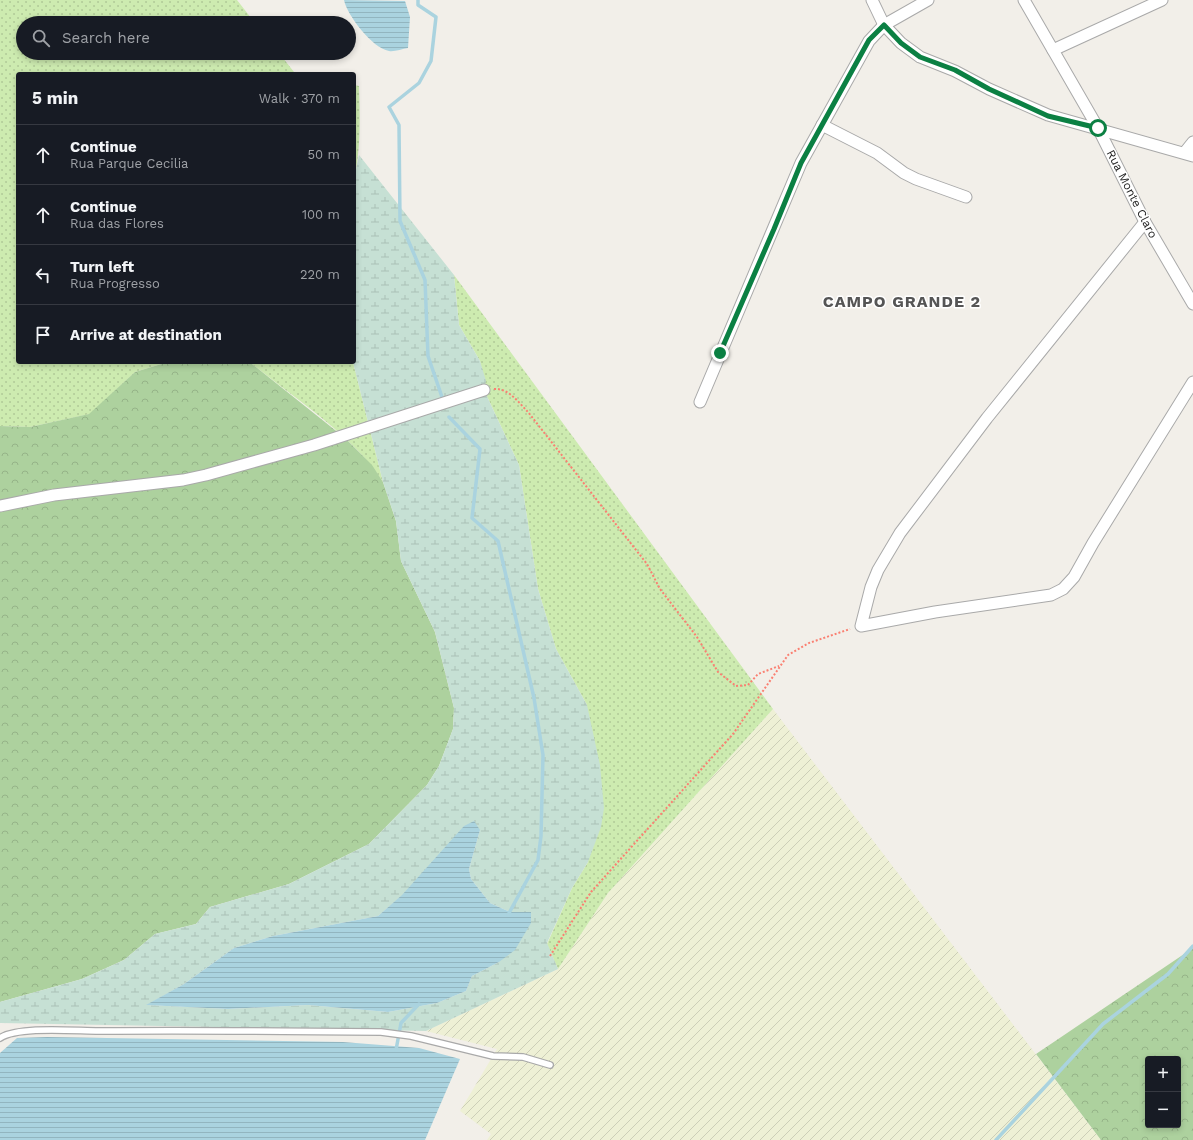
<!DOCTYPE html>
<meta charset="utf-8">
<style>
:root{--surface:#171b24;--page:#20242c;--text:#f1f3f6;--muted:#9ea1a6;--line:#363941}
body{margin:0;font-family:"Work Sans",sans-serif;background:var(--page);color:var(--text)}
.controls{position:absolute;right:12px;bottom:12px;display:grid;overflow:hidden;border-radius:4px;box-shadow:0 2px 6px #0003}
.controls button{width:36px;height:36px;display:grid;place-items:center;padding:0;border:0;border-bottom:1px solid var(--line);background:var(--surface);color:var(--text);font:20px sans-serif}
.stop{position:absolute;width:12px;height:12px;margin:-9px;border:3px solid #0b8043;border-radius:50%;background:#fff}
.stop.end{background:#0b8043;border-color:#fff;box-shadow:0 1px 4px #0008}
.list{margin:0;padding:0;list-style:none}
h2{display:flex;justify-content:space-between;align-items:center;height:52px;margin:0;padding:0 16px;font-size:17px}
h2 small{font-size:13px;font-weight:400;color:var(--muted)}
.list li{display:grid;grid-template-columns:26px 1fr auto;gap:12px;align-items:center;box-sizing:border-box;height:60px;padding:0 16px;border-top:1px solid var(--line)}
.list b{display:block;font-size:15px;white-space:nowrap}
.list p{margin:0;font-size:13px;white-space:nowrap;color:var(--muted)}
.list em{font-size:13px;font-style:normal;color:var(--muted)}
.icon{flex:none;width:22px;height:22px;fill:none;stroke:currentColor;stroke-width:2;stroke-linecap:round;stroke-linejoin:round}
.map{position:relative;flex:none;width:1193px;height:1140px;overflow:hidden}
.search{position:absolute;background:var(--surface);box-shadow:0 2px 6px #0003;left:16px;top:16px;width:340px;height:44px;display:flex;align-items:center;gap:10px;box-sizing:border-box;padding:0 14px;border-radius:22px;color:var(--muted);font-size:15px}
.panel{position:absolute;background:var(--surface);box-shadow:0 2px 6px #0003;left:16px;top:72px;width:340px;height:292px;border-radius:4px}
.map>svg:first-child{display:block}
.farmland{fill:url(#farmland-furrows)}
.grass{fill:url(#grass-dots)}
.forest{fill:url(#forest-crowns);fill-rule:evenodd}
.wetland{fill:url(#wetland-marsh);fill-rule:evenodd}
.water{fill:url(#water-rules)}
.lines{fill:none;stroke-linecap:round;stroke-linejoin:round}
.stream{stroke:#aad3df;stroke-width:3.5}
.lane-casing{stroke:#a9a9a9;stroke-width:8}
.street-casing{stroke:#a9a9a9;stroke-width:13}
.path{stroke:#fa8072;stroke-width:2;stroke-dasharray:2 2;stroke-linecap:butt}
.lane{stroke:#fff;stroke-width:5.5}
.street{stroke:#fff;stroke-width:11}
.route{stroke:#0b8043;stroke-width:5}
.labels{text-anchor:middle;stroke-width:3;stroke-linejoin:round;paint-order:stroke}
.street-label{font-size:12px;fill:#222;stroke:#fff}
.district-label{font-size:16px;font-weight:bold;letter-spacing:1px;fill:#555;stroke:#fff}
</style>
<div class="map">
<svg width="1193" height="1140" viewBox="0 0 1193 1140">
<defs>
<pattern id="farmland-furrows" width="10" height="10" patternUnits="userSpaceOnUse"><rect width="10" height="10" fill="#eef0d5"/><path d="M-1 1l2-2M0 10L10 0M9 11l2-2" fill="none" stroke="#ccceb7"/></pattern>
<pattern id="grass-dots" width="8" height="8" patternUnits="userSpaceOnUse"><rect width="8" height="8" fill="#cdebb0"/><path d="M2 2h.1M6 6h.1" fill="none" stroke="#b0c997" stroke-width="1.8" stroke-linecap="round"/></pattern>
<pattern id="forest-crowns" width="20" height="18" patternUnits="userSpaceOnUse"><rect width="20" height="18" fill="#add19e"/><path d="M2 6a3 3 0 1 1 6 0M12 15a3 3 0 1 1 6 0" fill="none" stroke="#95b388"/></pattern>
<pattern id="wetland-marsh" width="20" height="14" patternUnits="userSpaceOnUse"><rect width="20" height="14" fill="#c6e0d4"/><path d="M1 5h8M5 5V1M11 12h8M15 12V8" fill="none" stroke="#aac0b6"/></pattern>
<pattern id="water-rules" width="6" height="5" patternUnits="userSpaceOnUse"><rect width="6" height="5" fill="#aad3df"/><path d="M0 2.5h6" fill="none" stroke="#92b5bf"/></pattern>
</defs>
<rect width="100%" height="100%" fill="#f2efe9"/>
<!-- farmland -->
<path class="farmland" d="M773,709L1101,1140H487L491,1134L460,1111L497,1049L426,1031L558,969L608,893Z"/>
<!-- grass -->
<g class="grass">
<path d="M0,0H237L255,23H23V53H279L294,72L303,74H18V362H168L135,372L90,414L30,427L0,426Z"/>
<path d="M354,85L359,86C360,118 361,148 354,179Z"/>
<path d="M454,275L773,709L608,893L558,969L547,944L572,888L588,862L587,705L556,649L538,589L519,465L484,390L480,361L459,325Z"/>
<path d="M246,362H353L383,482C355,437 294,398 252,364Z"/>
</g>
<!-- forest -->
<g class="forest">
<path d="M168,362H246L252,364L345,438L372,465L383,482L396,521L401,561L435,632L454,708L453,729L439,766L427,785L369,844L289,884L210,907L196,924L155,934L124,960L82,979L0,1002V426L30,427L89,414L135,372Z"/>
<path d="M1193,948V1140H1101L1036,1054ZM1148,1059H1178V1125H1148Z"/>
</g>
<!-- wetland -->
<path class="wetland" d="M359,155L454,275L459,325L480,361L486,381L484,390L519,465L538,589L556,649L587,705L600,765L604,808L601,827L588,862L572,888L547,943L558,969L426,1031L0,1023V1002L82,979L124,960L155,934L196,924L210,907L289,884L369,844L427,785L439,766L453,729L454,708L435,632L401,561L396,521L383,482L353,362L354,179ZM480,830L469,869L471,879L490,903L510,912H530L499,962L472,976L466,991L437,1003L388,1012L308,1005L228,1009L147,1005L184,984L234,948L273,936L378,916Z"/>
<!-- water -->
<g class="water">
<path d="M344,0L405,1L410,17L408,48C402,49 394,52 389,51C372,48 347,15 344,0Z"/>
<path d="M474,821L480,830L469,869L471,879L490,903L510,912H531V923L515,950L499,962L472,976L466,991L437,1003L388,1012L308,1005L228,1009L146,1005L184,984L234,948L273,936L378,916L402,895L464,826Z"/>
<path d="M47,1037L343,1042L419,1048L460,1059L425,1140H0V1053L17,1038Z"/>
</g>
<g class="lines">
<!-- stream -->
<g class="stream">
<path d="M418,0V5L436,17L431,61L419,83L389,107L399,125L400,221L425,280L428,356L443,400"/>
<path d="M449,417L480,449L472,518L498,541L534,698L543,755L541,836L538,860L508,915"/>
<path d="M396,1050L401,1023L419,1004"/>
<path d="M996,1140L1103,1024L1168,974L1193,946"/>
</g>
<defs>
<path id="lane" d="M0,1038C19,1026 74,1031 99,1031C193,1030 287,1031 381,1032L411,1036L493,1056L523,1057L550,1065"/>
<g id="street">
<path d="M872,0L884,25L901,43L920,57L955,71L989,89L1048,115L1193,156"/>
<path d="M1024,0L1098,128L1145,222L1193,304"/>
<path d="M1053,50L1162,0"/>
<path d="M822,125L877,153L904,173L916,179L966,197"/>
<path d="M1185,152L1193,142"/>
<path d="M1145,222L987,418L900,533L878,570L871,587L861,626L935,612L1051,595L1063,589L1074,577L1093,543L1193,382"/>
<path d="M700,402L801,163L869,41L884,25L928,0"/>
<path d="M0,506L54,495L183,480L206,475L314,445L484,390"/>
</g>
</defs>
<!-- lane casing -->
<use href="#lane" class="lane-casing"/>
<!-- street casing -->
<use href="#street" class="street-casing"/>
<!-- path -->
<g class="path">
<path d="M494,389C509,388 519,403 528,412L647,564L660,589L697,637L718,672L736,686L748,685L758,674L779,666"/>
<path d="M550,956L591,892L733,734L788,655L809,643L850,629"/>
</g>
<!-- lane -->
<use href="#lane" class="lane"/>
<!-- street -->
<use href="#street" class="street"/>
</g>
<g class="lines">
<!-- route -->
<path class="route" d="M720,353L774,229L801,163L869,40L884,25L901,43L920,57L955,70L989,89L1048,116L1098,128"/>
</g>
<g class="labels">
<!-- street labels -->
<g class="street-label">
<text transform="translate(1132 194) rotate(63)" y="4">Rua Monte Claro</text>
</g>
<!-- district labels -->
<g class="district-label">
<text x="902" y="307">CAMPO GRANDE 2</text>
</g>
</g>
</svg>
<div class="controls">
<button>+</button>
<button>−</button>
</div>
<div class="stop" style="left:1098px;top:128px"></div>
<div class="stop end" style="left:720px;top:353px"></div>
<div class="search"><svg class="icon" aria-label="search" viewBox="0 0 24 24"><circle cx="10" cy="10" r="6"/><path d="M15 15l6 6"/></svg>Search here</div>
<section class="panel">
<h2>5 min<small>Walk · 370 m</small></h2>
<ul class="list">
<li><svg class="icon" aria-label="ahead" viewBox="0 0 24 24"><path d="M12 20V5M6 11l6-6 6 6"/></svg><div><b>Continue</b><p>Rua Parque Cecilia</p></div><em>50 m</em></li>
<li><svg class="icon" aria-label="ahead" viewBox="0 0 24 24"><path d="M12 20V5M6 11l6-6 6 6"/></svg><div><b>Continue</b><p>Rua das Flores</p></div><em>100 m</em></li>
<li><svg class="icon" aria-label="left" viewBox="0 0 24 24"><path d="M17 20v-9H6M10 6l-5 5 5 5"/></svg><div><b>Turn left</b><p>Rua Progresso</p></div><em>220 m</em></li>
<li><svg class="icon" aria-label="arrive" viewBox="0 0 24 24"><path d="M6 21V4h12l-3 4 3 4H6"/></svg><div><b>Arrive at destination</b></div></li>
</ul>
</section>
</div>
